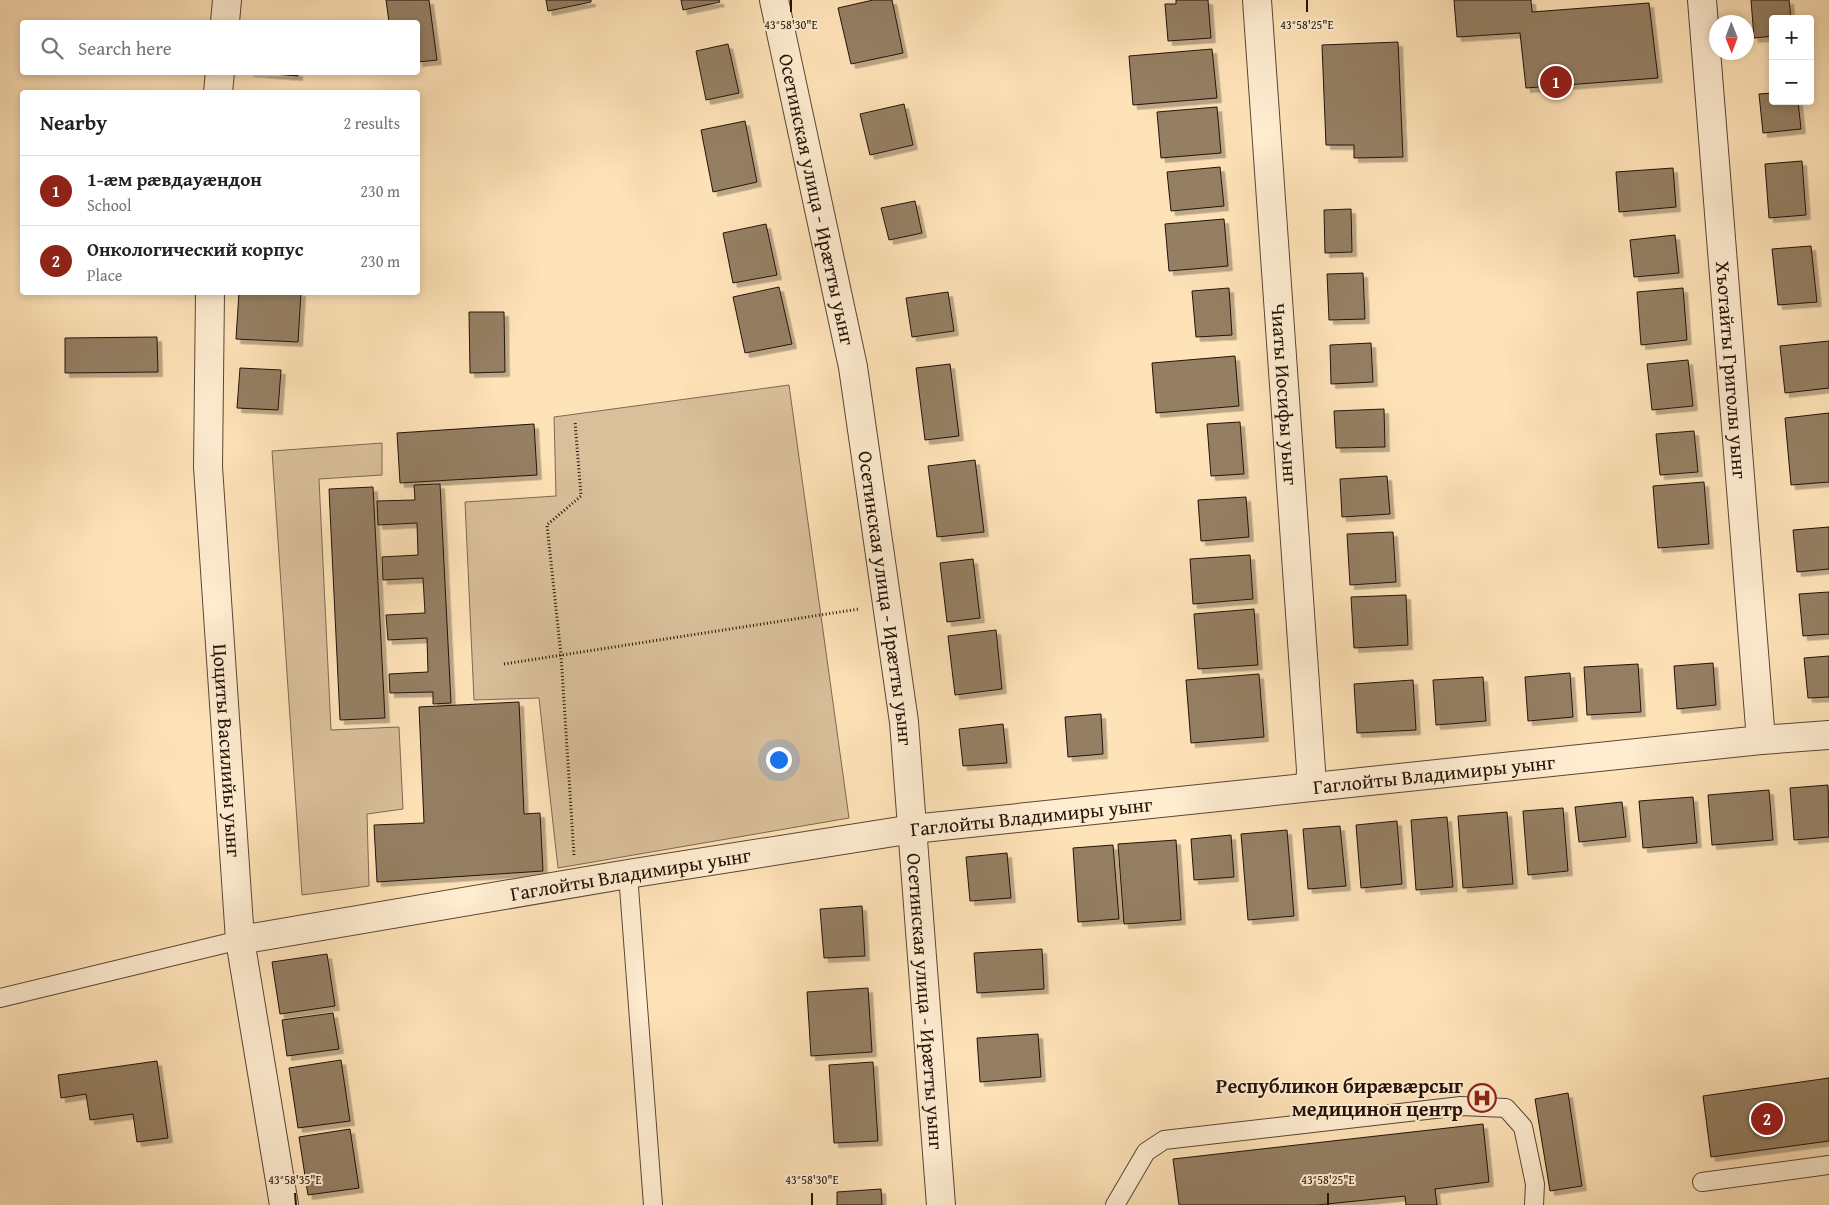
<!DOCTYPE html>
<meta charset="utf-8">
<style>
:root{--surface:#fff;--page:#f2f2f2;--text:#202124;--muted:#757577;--line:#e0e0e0;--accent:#8f2418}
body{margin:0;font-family:"Gentium Book Plus",serif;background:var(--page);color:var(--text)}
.controls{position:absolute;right:15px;top:15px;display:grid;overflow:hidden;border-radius:5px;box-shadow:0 2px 8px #0003}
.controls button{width:45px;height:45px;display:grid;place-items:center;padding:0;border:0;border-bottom:1px solid var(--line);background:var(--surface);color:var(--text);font:25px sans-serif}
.compass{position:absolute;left:1709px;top:15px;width:45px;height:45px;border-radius:50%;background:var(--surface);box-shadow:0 2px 8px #0003;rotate:179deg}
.you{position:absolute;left:778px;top:759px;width:18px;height:18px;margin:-12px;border:4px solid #fff;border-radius:50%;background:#1a73e8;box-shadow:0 0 0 8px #1a73e833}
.badge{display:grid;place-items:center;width:32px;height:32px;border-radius:50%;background:var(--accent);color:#fff;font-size:16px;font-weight:700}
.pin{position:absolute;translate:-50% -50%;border:2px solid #fff;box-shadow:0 1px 5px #0006}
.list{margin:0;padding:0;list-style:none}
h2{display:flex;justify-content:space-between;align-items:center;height:65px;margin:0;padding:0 20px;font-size:21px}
h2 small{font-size:16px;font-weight:400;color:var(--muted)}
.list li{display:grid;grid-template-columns:32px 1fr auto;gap:15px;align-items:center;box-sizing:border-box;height:70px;padding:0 20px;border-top:1px solid var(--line)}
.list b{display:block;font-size:19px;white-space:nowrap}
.list p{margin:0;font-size:16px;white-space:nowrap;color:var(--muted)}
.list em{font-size:16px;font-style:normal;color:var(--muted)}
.icon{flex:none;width:28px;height:28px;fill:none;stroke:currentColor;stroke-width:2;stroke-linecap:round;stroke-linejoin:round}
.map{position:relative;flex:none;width:1829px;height:1205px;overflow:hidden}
.search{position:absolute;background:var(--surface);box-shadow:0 2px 8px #0003;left:20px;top:20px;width:400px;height:55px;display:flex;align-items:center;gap:12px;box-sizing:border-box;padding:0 18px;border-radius:5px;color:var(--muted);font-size:19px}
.panel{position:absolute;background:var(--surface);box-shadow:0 2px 8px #0003;left:20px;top:90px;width:400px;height:205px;border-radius:5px}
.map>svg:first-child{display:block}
.green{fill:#d9bf9a;stroke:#7e6851}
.building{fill:#957f64;stroke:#221208;filter:url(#shadow)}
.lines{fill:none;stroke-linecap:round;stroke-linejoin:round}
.service-casing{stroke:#594634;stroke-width:20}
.minor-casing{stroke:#594634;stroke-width:30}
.tertiary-casing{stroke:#594634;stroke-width:30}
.path{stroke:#221208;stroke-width:3;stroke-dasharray:1 2.5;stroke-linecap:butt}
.service{stroke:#ffedd1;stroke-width:18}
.minor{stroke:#ffedd1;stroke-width:28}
.tertiary{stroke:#ffedd1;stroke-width:28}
.ticks{fill:none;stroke:#221208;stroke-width:2}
.labels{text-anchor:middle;stroke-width:4;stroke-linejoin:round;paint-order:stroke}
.street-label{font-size:20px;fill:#221208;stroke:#ffedd1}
.poi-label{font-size:20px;font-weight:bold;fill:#221208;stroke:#ffedd1;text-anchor:end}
.ticks-label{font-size:12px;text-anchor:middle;fill:#221208;stroke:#ffedd1;stroke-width:4;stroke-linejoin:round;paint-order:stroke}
</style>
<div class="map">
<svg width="1829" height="1205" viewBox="0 0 1829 1205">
<defs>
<filter id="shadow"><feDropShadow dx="4.5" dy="4.5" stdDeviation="0" flood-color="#0004"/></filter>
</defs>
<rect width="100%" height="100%" fill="#ffe3b8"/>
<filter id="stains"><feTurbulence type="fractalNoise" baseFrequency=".004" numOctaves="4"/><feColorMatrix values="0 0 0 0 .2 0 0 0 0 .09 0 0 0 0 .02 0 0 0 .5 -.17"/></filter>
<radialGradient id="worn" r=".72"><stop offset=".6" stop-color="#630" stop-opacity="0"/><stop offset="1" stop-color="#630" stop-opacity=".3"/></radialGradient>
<!-- green -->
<g class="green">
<path d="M789,385L849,818L558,868L539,698L474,700L465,502L556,496L554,417Z"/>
<path d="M382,443V475L319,479L331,730L399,727L403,809L367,814L369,886L302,895L272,451Z"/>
</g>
<!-- building -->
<g class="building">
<path d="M386,0H429L437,60L418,62V22H389Z"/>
<path d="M546,0H591V2L548,11Z"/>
<path d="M681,0H719L720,2L683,10Z"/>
<path d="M873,0H892L903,53L851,64L838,8Z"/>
<path d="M1176,0H1208L1211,38L1168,41L1165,4H1176Z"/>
<path d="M1454,0H1531L1532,12L1649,3L1658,78L1526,88L1520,33L1457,37Z"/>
<path d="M1751,0H1789L1791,19H1773V36L1754,38Z"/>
<path d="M1398,42L1403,157L1354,158V145H1326L1322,45Z"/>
<path d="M728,44L739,93L706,100L696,51Z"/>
<path d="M1212,49L1217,98L1133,105L1129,56Z"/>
<path d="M249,72H298V76Z"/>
<path d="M1773,93V101H1798L1801,129L1763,133L1759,94Z"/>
<path d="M904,104L913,145L870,155L860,114Z"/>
<path d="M1217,107L1221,153L1161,158L1157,112Z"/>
<path d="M745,121L757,182L713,192L701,130Z"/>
<path d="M1802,161L1806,215L1769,218L1765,164Z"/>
<path d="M1220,167L1224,206L1171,211L1167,172Z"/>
<path d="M1673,168L1676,207L1619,212L1616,172Z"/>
<path d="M915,201L922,233L889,240L881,208Z"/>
<path d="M1351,209L1352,252L1325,253L1324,210Z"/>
<path d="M1224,219L1228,266L1169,271L1165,224Z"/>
<path d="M766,224L777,275L733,283L723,233Z"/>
<path d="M1675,235L1679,273L1634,277L1630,240Z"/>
<path d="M1811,246L1817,302L1778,305L1772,249Z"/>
<path d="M1363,273L1365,319L1329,320L1327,274Z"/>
<path d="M779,287L792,344L745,353L733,297Z"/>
<path d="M1229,288L1232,335L1196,337L1192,291Z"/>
<path d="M1683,288L1687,340L1641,345L1637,292Z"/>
<path d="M239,292H301L298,342L236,339Z"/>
<path d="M948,292L954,331L912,337L906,298Z"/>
<path d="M469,312H504L505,372L470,373Z"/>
<path d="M157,337L158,372L65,373V338Z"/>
<path d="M1829,341V388L1785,393L1780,346Z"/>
<path d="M1371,343L1373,382L1331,384L1330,345Z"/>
<path d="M1235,356L1239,406L1156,413L1152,363Z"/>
<path d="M1688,360L1693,406L1652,410L1647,364Z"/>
<path d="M950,364L959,436L925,440L916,368Z"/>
<path d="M240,368L281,370L278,410L237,408Z"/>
<path d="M1384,409L1385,447L1336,448L1334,411Z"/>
<path d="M1829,413V482L1791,485L1785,418Z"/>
<path d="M1240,422L1244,474L1211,476L1207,424Z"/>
<path d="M534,424L537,475L400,483L397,433Z"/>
<path d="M1694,431L1698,472L1660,475L1656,434Z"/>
<path d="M975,460L984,532L937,537L928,466Z"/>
<path d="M1387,476L1390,514L1342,517L1340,479Z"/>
<path d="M1704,482L1709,544L1658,548L1653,486Z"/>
<path d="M440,484L451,703L433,704V692L390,693L389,674L428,672L427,638L388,640L386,615L425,613L423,578L383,580L382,557L418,555L417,523L378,525L377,501L415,500L414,485Z"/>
<path d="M373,487L385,718L340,720L329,489Z"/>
<path d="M1246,497L1249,537L1201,541L1198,500Z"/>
<path d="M1829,527V569L1797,572L1793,530Z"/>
<path d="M1393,532L1396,582L1350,585L1347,534Z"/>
<path d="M1250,555L1253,599L1193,604L1190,559Z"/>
<path d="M973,559L980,618L947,622L940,563Z"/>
<path d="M1829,592V634L1803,636L1799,594Z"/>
<path d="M1406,595L1408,645L1354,648L1351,597Z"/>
<path d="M1254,609L1258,665L1198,669L1194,614Z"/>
<path d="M996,630L1002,689L955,695L948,636Z"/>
<path d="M1829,656V697L1808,698L1804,658Z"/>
<path d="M1713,663L1716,705L1677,709L1674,666Z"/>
<path d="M1638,664L1641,712L1587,715L1584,667Z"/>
<path d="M1570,673L1573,717L1528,721L1525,677Z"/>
<path d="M1259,674L1264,737L1191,743L1186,680Z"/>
<path d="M1483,677L1486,721L1436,725L1433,680Z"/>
<path d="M1413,680L1416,730L1357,733L1354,684Z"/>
<path d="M519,702L524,814L540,813L543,871L377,882L374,825L424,823L419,707Z"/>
<path d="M1101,714L1103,754L1068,757L1065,717Z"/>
<path d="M1003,724L1007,763L963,766L959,729Z"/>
<path d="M1828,785L1829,837L1794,840L1790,788Z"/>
<path d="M1769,790L1773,840L1712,845L1708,795Z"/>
<path d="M1693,797L1697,843L1643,848L1639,801Z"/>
<path d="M1622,802L1626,837L1579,842L1575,807Z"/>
<path d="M1563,808L1568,871L1528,875L1523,811Z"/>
<path d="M1507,812L1513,884L1463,888L1458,816Z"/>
<path d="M1447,817L1453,887L1416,890L1411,820Z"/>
<path d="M1397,821L1402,884L1361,888L1356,825Z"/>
<path d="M1340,826L1346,886L1308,889L1303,829Z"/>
<path d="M1287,830L1294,916L1248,920L1241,834Z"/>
<path d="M1231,835L1234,877L1194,880L1191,839Z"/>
<path d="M1176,840L1181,920L1124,924L1118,844Z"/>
<path d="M1113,845L1119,919L1078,922L1073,848Z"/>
<path d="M1007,853L1011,898L970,901L966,857Z"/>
<path d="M862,906L865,956L824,958L820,909Z"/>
<path d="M1042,949L1044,989L977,993L974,953Z"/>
<path d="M327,954L335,1006L280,1014L272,962Z"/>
<path d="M868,988L872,1052L811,1056L807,992Z"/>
<path d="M333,1013L339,1049L287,1056L282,1020Z"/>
<path d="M1038,1034L1041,1077L980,1082L977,1038Z"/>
<path d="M341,1060L350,1121L298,1128L289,1068Z"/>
<path d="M157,1061L168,1138L137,1142L133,1114L90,1120L86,1094L61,1098L58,1075Z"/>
<path d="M873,1062L878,1141L834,1143L829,1065Z"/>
<path d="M1829,1078V1141L1711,1157L1703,1096Z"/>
<path d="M1568,1093L1582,1186L1550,1191L1535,1099Z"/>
<path d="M1483,1124L1489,1182L1435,1189L1437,1205H1406L1405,1196L1317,1205H1179L1173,1159Z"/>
<path d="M350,1129L359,1188L308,1195L299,1137Z"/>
<path d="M881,1189L882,1205H837V1192Z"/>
</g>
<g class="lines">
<defs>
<g id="service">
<path d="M628,874L653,1205"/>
<path d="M0,998L240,940"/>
<path d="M1702,1182L1829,1165"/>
<path d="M1115,1205L1146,1152L1164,1140L1461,1106L1506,1108L1523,1127L1535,1184L1534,1205"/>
</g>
<g id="minor">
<path id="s1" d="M1257,0L1311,770L1310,787"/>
<path id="s2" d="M1702,0L1761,740"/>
<path d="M225,22L227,0"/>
<path d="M218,92L220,72"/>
<path id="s3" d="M210,292L208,467L240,940L284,1205"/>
<path id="s4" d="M240,940L628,874L913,829L1761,740L1829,735"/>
</g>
<g id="tertiary">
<path id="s5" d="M774,0L853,367L904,722L941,1205"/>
</g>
</defs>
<!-- service casing -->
<use href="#service" class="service-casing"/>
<!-- minor casing -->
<use href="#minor" class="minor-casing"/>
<!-- tertiary casing -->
<use href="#tertiary" class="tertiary-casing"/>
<!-- path -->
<g class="path">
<path d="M504,664L859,609"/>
<path d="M574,855L561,655L547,525L581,496L575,421"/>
</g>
<!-- service -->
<use href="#service" class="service"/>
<!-- minor -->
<use href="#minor" class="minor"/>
<!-- tertiary -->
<use href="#tertiary" class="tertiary"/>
</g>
<!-- ticks -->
<path class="ticks" d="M791,0V12M1307,0V12M295,1193L296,1205M812,1193V1205M1328,1193V1205"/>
<!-- icons -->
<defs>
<symbol id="hospital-ring" viewBox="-11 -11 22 22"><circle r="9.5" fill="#ffedd1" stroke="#8f2418" stroke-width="1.5"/><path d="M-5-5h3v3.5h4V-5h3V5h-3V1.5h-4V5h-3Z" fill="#8f2418"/></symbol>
</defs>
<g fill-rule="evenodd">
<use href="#hospital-ring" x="1466" y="1082" width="32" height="32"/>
</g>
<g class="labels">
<!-- street labels -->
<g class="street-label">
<text dy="7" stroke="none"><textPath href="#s5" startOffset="204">Осетинская улица - Ирæтты уынг</textPath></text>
<text dy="7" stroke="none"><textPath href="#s2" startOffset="371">Хъотайты Григолы уынг</textPath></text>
<text dy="7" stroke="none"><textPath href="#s1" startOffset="395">Чиаты Иосифы уынг</textPath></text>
<text dy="7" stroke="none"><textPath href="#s5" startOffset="609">Осетинская улица - Ирæтты уынг</textPath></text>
<text dy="7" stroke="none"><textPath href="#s3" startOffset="459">Цоциты Василийы уынг</textPath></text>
<text dy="7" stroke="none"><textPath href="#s4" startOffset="1206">Гаглойты Владимиры уынг</textPath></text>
<text dy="7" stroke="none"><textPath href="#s4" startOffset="801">Гаглойты Владимиры уынг</textPath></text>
<text dy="7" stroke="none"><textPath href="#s4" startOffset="396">Гаглойты Владимиры уынг</textPath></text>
<text dy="7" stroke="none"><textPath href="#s5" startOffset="1014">Осетинская улица - Ирæтты уынг</textPath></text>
</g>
<!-- poi labels -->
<g class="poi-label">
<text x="1463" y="1093">Республикон бирæвæрсыг<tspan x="1463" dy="23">медицинон центр</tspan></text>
</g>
</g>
<g class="ticks-label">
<text x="791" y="29">43°58'30"E</text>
<text x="1307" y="29">43°58'25"E</text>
<text x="295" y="1184">43°58'35"E</text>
<text x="812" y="1184">43°58'30"E</text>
<text x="1328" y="1184">43°58'25"E</text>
</g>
<rect width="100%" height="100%" filter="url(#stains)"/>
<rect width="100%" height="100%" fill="url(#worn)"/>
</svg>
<div class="controls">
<button>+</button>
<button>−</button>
</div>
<svg class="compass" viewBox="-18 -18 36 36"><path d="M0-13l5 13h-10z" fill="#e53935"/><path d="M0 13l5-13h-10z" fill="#757577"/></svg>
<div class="you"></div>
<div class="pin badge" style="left:1556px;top:82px">1</div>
<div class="pin badge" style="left:1767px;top:1119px">2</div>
<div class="search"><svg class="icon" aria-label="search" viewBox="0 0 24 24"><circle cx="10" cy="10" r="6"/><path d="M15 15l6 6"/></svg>Search here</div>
<section class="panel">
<h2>Nearby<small>2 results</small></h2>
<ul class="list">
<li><span class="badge">1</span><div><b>1-æм рӕвдауӕндон</b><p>School</p></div><em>230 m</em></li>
<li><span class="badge">2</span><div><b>Онкологический корпус</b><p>Place</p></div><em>230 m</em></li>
</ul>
</section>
</div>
